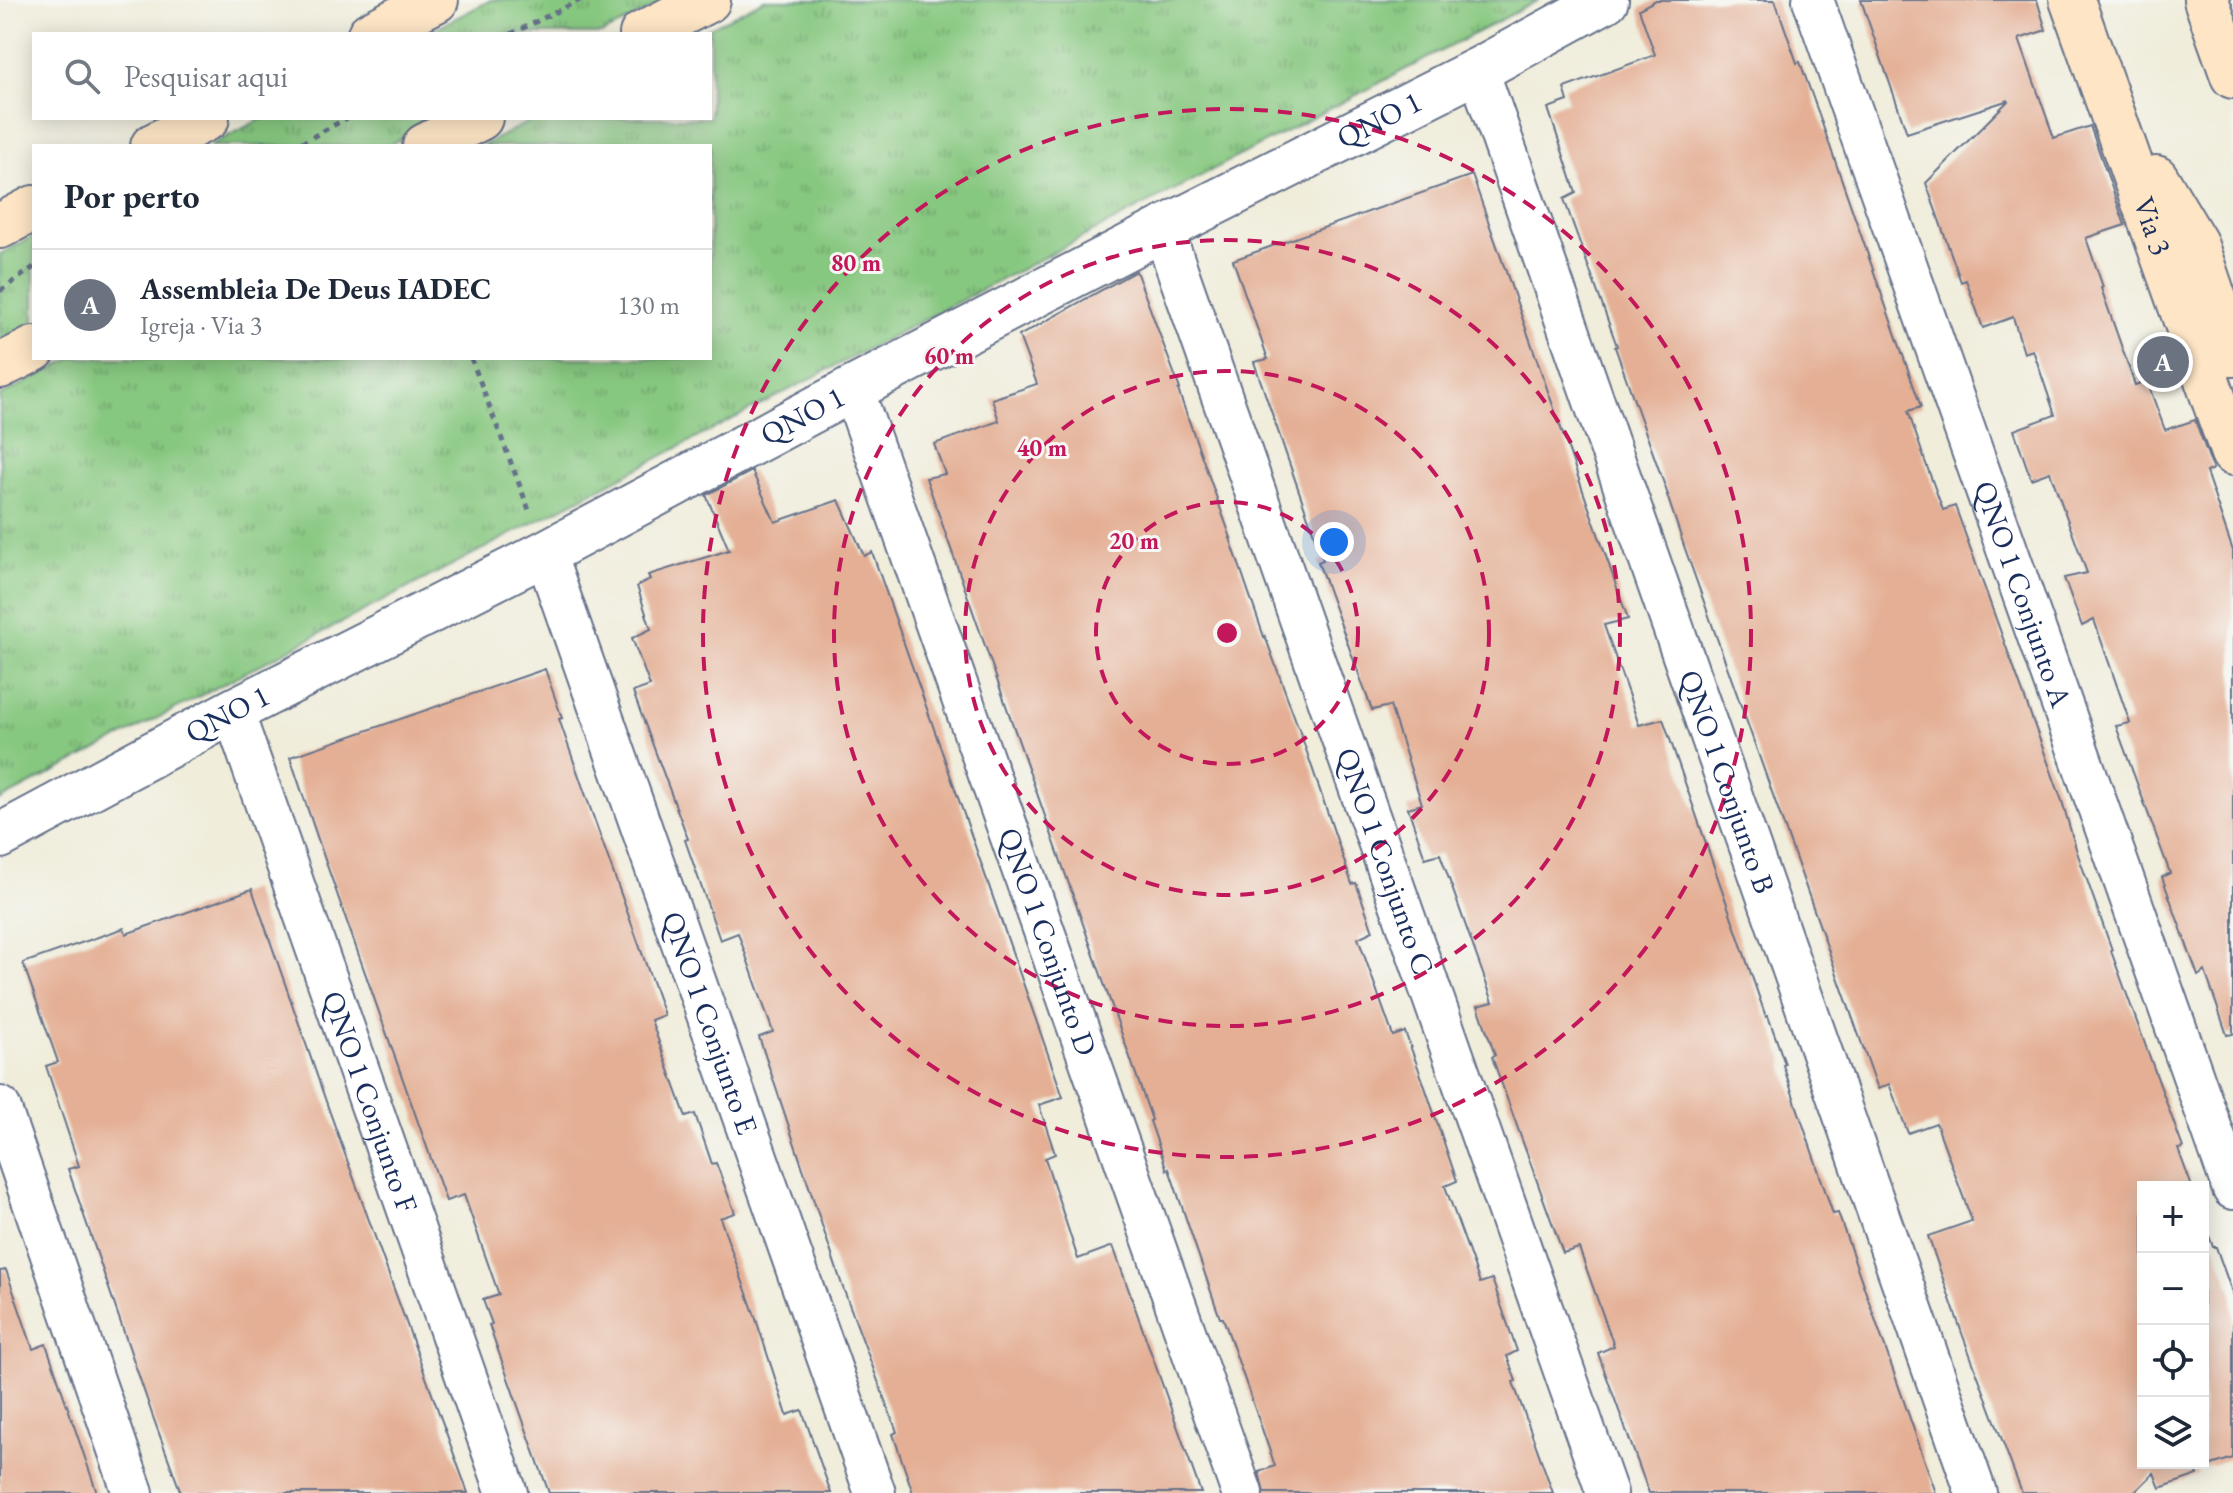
<!DOCTYPE html>
<html lang="pt">
<meta charset="utf-8">
<style>
:root{--surface:#fff;--page:#f2f2f3;--text:#1f2937;--muted:#747a83;--line:#e0e1e3;--accent:#d1495b}
body{margin:0;font-family:"EB Garamond",serif;background:var(--page);color:var(--text)}
.controls{position:absolute;right:24px;bottom:24px;display:grid;overflow:hidden;border-radius:0px;box-shadow:0 4px 20px #0003}
.controls button{width:72px;height:72px;display:grid;place-items:center;padding:0;border:0;border-bottom:2px solid var(--line);background:var(--surface);color:var(--text);font:40px sans-serif}
.you{position:absolute;left:1334px;top:542px;width:28px;height:28px;margin:-20px;border:6px solid #fff;border-radius:50%;background:#1a73e8;box-shadow:0 0 0 12px #1a73e833}
.badge{display:grid;place-items:center;width:52px;height:52px;border-radius:50%;background:var(--accent);color:#fff;font-size:26px;font-weight:700}
.pin{position:absolute;translate:-50% -50%;border:4px solid #fff;box-shadow:0 2px 8px #0006}
.list{margin:0;padding:0;list-style:none}
h2{display:flex;justify-content:space-between;align-items:center;height:104px;margin:0;padding:0 32px;font-size:34px}
h2 small{font-size:26px;font-weight:400;color:var(--muted)}
.list li{display:grid;grid-template-columns:52px 1fr auto;gap:24px;align-items:center;box-sizing:border-box;height:112px;padding:0 32px;border-top:2px solid var(--line)}
.list b{display:block;font-size:30px;white-space:nowrap}
.list p{margin:0;font-size:26px;white-space:nowrap;color:var(--muted)}
.list em{font-size:26px;font-style:normal;color:var(--muted)}
.icon{flex:none;width:44px;height:44px;fill:none;stroke:currentColor;stroke-width:2;stroke-linecap:round;stroke-linejoin:round}
.map{position:relative;flex:none;width:2233px;height:1493px;overflow:hidden}
.search{position:absolute;background:var(--surface);box-shadow:0 4px 20px #0003;left:32px;top:32px;width:680px;height:88px;display:flex;align-items:center;gap:20px;box-sizing:border-box;padding:0 28px;border-radius:0px;color:var(--muted);font-size:30px}
.panel{position:absolute;background:var(--surface);box-shadow:0 4px 20px #0003;left:32px;top:144px;width:680px;height:216px;border-radius:0px}
.map>svg:first-child{display:block}
.grass{fill:url(#grass-tufts);stroke:#517c6f;stroke-width:2}
.building{fill:#e4af94}
.lines{fill:none;stroke-linecap:round;stroke-linejoin:round}
.minor-casing{stroke:#66728a;stroke-width:44}
.tertiary-casing{stroke:#66728a;stroke-width:48}
.secondary-casing{stroke:#66728a;stroke-width:48}
.path{stroke:#66728a;stroke-width:5;stroke-dasharray:6 6;stroke-linecap:butt}
.minor{stroke:#fff;stroke-width:40}
.tertiary{stroke:#fff;stroke-width:44}
.secondary{stroke:#fde5c5;stroke-width:44}
.ring{fill:none;stroke:#c2185b;stroke-width:4;stroke-dasharray:14 10}
.labels{text-anchor:middle;stroke-width:6;stroke-linejoin:round;paint-order:stroke}
.street-label{font-size:30px;fill:#1b2f5e;stroke:#f6f6f2}
.centre{fill:#c2185b;stroke:#f6f6f2;stroke-width:4}
.ring-label{font-size:24px;text-anchor:middle;font-weight:bold;fill:#c2185b;stroke:#f6f6f2;stroke-width:6;stroke-linejoin:round;paint-order:stroke}
</style>
<div class="map">
<svg width="2233" height="1493" viewBox="0 0 2233 1493">
<defs>
<pattern id="grass-tufts" width="24" height="20" patternUnits="userSpaceOnUse" patternTransform="scale(2)"><rect width="24" height="20" fill="#87c880"/><path d="M3 7l-1-3M5 7V3M7 7l1-3M15 17l-1-3M17 17v-4M19 17l1-3" fill="none" stroke="#6ea36c"/></pattern>
</defs>
<rect width="100%" height="100%" fill="#f6f6f2"/>
<filter id="ink" filterUnits="userSpaceOnUse"><feTurbulence type="fractalNoise" baseFrequency=".0125" numOctaves="2"/><feDisplacementMap in="SourceGraphic" scale="16" xChannelSelector="R" yChannelSelector="G"/><feConvolveMatrix kernelMatrix="1 2 1 2 8 2 1 2 1" color-interpolation-filters="sRGB"/></filter>
<filter id="wash" filterUnits="userSpaceOnUse"><feTurbulence type="fractalNoise" baseFrequency=".006" numOctaves="4" result="noise"/><feDisplacementMap in="SourceGraphic" scale="32" xChannelSelector="R" yChannelSelector="G"/><feGaussianBlur stdDeviation="1.8" result="paint"/><feColorMatrix in="noise" values="0 0 0 0 0 0 0 0 0 0 0 0 0 0 0 0 0 1.4 0 .05"/><feComposite in="paint" operator="in"/></filter>
<g filter="url(#wash)">
<rect width="100%" height="100%" fill="#f0eddb"/>
<!-- grass -->
<g class="grass">
<path d="M491,0H668L602,34H425Z"/>
<path d="M764,0H1539L0,800V396L73,358H710V146H482L536,118H710V34H698Z"/>
<path d="M263,118H441L387,146H209Z"/>
<path d="M34,236V328L0,345V254Z"/>
</g>
<g id="blocks">
<!-- building -->
<g class="building">
<path d="M1656,0H1775L1797,63L1800,62L1817,109L1921,407L1908,411L1925,461L1943,510L1955,506L2062,801L2077,852L2112,950L2111,951L2183,1148L2178,1149L2192,1187H2143V1463H2203V1218L2213,1247H2216L2233,1295V1458L2196,1470L2198,1475L2160,1488L2154,1473L2134,1493H2022L1963,1336L1928,1236L1972,1221L1936,1123L1908,1133L1889,1084L1878,1089L1684,546L1667,495H1668L1615,347L1617,346L1564,199L1576,193L1548,108L1568,101L1564,88L1655,55L1639,9Z"/>
<path d="M1861,0H2037L2046,30L2019,39L2054,138L2090,126L2125,225L2086,238L2103,287L2101,288L2135,385L2147,381L2165,430L2195,420L2213,469L2206,472L2233,551V1034L2227,1035L2205,971L2198,976L2162,877L2170,873L2116,726L2130,723L2094,620L2082,626L2064,578L2087,573L2050,472L2031,479L2014,430L2055,415L2033,350L2024,353L2013,317L1983,328L1966,280L1961,282L1926,183L2009,100L1907,133Z"/>
<path d="M1472,175L1628,619L1604,625L1639,725L1663,719L1766,1017L1768,1016L1785,1064L1783,1065L1833,1214L1838,1213L1936,1493H1649L1598,1353L1614,1346L1579,1248L1563,1253L1492,1057L1495,1055L1478,1006L1493,1002L1440,854L1425,858L1408,808L1422,804L1390,706L1372,710L1318,562L1323,560L1254,362L1268,359L1233,260Z"/>
<path d="M1136,271L1180,389L1178,390L1231,538H1230L1264,637L1265,636L1301,735L1352,884L1356,883L1373,931L1358,938L1393,1036L1405,1032L1423,1081L1457,1181L1445,1186L1480,1283L1492,1279L1517,1351L1507,1356L1516,1381L1513,1382L1553,1493H1264L1259,1472L1275,1466L1223,1318H1220L1169,1169L1167,1170L1150,1121L1152,1120L926,478L945,474L934,444L999,421L992,399L1037,384L1019,336Z"/>
<path d="M752,471L775,522L839,500L864,556L872,552L1063,1097L1039,1105L1055,1154L1045,1158L1078,1259L1113,1246L1201,1493H913L893,1434L897,1432L842,1285L759,1037L773,1032L738,933L720,940L685,840L688,839L633,692L650,686L632,638L651,629L637,586L650,579L648,575L729,550L706,495Z"/>
<path d="M545,669L562,718L559,719L576,768L664,1015L651,1020L686,1117L695,1114L712,1164L716,1163L735,1213L720,1218L755,1316L787,1415L802,1410L831,1493H549L489,1325L492,1324L483,1300L499,1295L464,1195L446,1201L324,857L290,757Z"/>
<path d="M252,889L329,1110L468,1493H181L153,1417L68,1169L79,1166L46,1066L58,1062L23,963L124,928L126,934Z"/>
<path d="M6,1270L33,1349L46,1344L97,1493H0V1271Z"/>
</g>
</g>
</g>
<g filter="url(#ink)">
<use href="#blocks" fill-opacity="0" stroke="#66728a" stroke-width="2"/>
<g class="lines">
<defs>
<g id="minor">
<path id="s1" d="M1813,0L2233,1189"/>
<path id="s2" d="M1478,70L1976,1493"/>
<path id="s3" d="M1163,229L1607,1493"/>
<path id="s4" d="M853,389L1242,1493"/>
<path id="s5" d="M545,553L875,1493"/>
<path id="s6" d="M233,711L507,1493"/>
<path d="M0,1107L133,1493"/>
</g>
<g id="tertiary">
<path id="s7" d="M0,836L233,711L545,553L853,389L1163,229L1478,70L1606,0"/>
</g>
<g id="secondary">
<path id="s8" d="M2072,0L2233,453"/>
<path d="M2206,0L2233,76"/>
<path d="M370,34L436,0"/>
<path d="M642,34L708,0"/>
<path d="M153,146L207,118"/>
<path d="M425,146L480,118"/>
<path d="M2156,178L2195,243L2233,354"/>
<path d="M0,226L34,208"/>
<path d="M0,366L34,349"/>
</g>
</defs>
<!-- minor casing -->
<use href="#minor" class="minor-casing"/>
<!-- tertiary casing -->
<use href="#tertiary" class="tertiary-casing"/>
<!-- secondary casing -->
<use href="#secondary" class="secondary-casing"/>
<!-- path -->
<g class="path">
<path d="M511,34L580,0"/>
<path d="M290,146L305,141L347,118"/>
<path d="M0,291L34,267"/>
<path d="M471,358L529,510"/>
</g>
<!-- minor -->
<use href="#minor" class="minor"/>
<!-- tertiary -->
<use href="#tertiary" class="tertiary"/>
<!-- secondary -->
<use href="#secondary" class="secondary"/>
</g>
</g>
<!-- distance rings -->
<g class="ring">
<circle cx="1227" cy="633" r="131"/>
<circle cx="1227" cy="633" r="262"/>
<circle cx="1227" cy="633" r="393"/>
<circle cx="1227" cy="633" r="524"/>
</g>
<g class="labels">
<!-- street labels -->
<g class="street-label">
<text dy="10" stroke="none"><textPath href="#s7" startOffset="1554">QNO 1</textPath></text>
<text dy="10" stroke="none"><textPath href="#s8" startOffset="240">Via 3</textPath></text>
<text dy="10" stroke="none"><textPath href="#s7" startOffset="906">QNO 1</textPath></text>
<text dy="10" stroke="none"><textPath href="#s1" startOffset="630">QNO 1 Conjunto A</textPath></text>
<text dy="10" stroke="none"><textPath href="#s7" startOffset="258">QNO 1</textPath></text>
<text dy="10" stroke="none"><textPath href="#s2" startOffset="754">QNO 1 Conjunto B</textPath></text>
<text dy="10" stroke="none"><textPath href="#s3" startOffset="670">QNO 1 Conjunto C</textPath></text>
<text dy="10" stroke="none"><textPath href="#s4" startOffset="586">QNO 1 Conjunto D</textPath></text>
<text dy="10" stroke="none"><textPath href="#s5" startOffset="498">QNO 1 Conjunto E</textPath></text>
<text dy="10" stroke="none"><textPath href="#s6" startOffset="414">QNO 1 Conjunto F</textPath></text>
</g>
</g>
<circle cx="1227" cy="633" r="12" class="centre"/>
<g class="ring-label">
<text x="856" y="271">80 m</text>
<text x="949" y="364">60 m</text>
<text x="1042" y="456">40 m</text>
<text x="1134" y="549">20 m</text>
</g>
</svg>
<div class="controls">
<button>+</button>
<button>−</button>
<button><svg class="icon" aria-label="locate" viewBox="0 0 24 24"><circle cx="12" cy="12" r="6"/><path d="M12 2v4M12 18v4M2 12h4M18 12h4"/></svg></button>
<button><svg class="icon" aria-label="layers" viewBox="0 0 24 24"><path d="M12 4l9 5-9 5-9-5zM3 14l9 5 9-5"/></svg></button>
</div>
<div class="you"></div>
<div class="pin badge" style="left:2163px;top:362px;background:#6b7280">A</div>
<div class="search"><svg class="icon" aria-label="search" viewBox="0 0 24 24"><circle cx="10" cy="10" r="6"/><path d="M15 15l6 6"/></svg>Pesquisar aqui</div>
<section class="panel">
<h2>Por perto<small></small></h2>
<ul class="list">
<li><span class="badge" style="background:#6b7280">A</span><div><b>Assembleia De Deus IADEC</b><p>Igreja · Via 3</p></div><em>130 m</em></li>
</ul>
</section>
</div>
